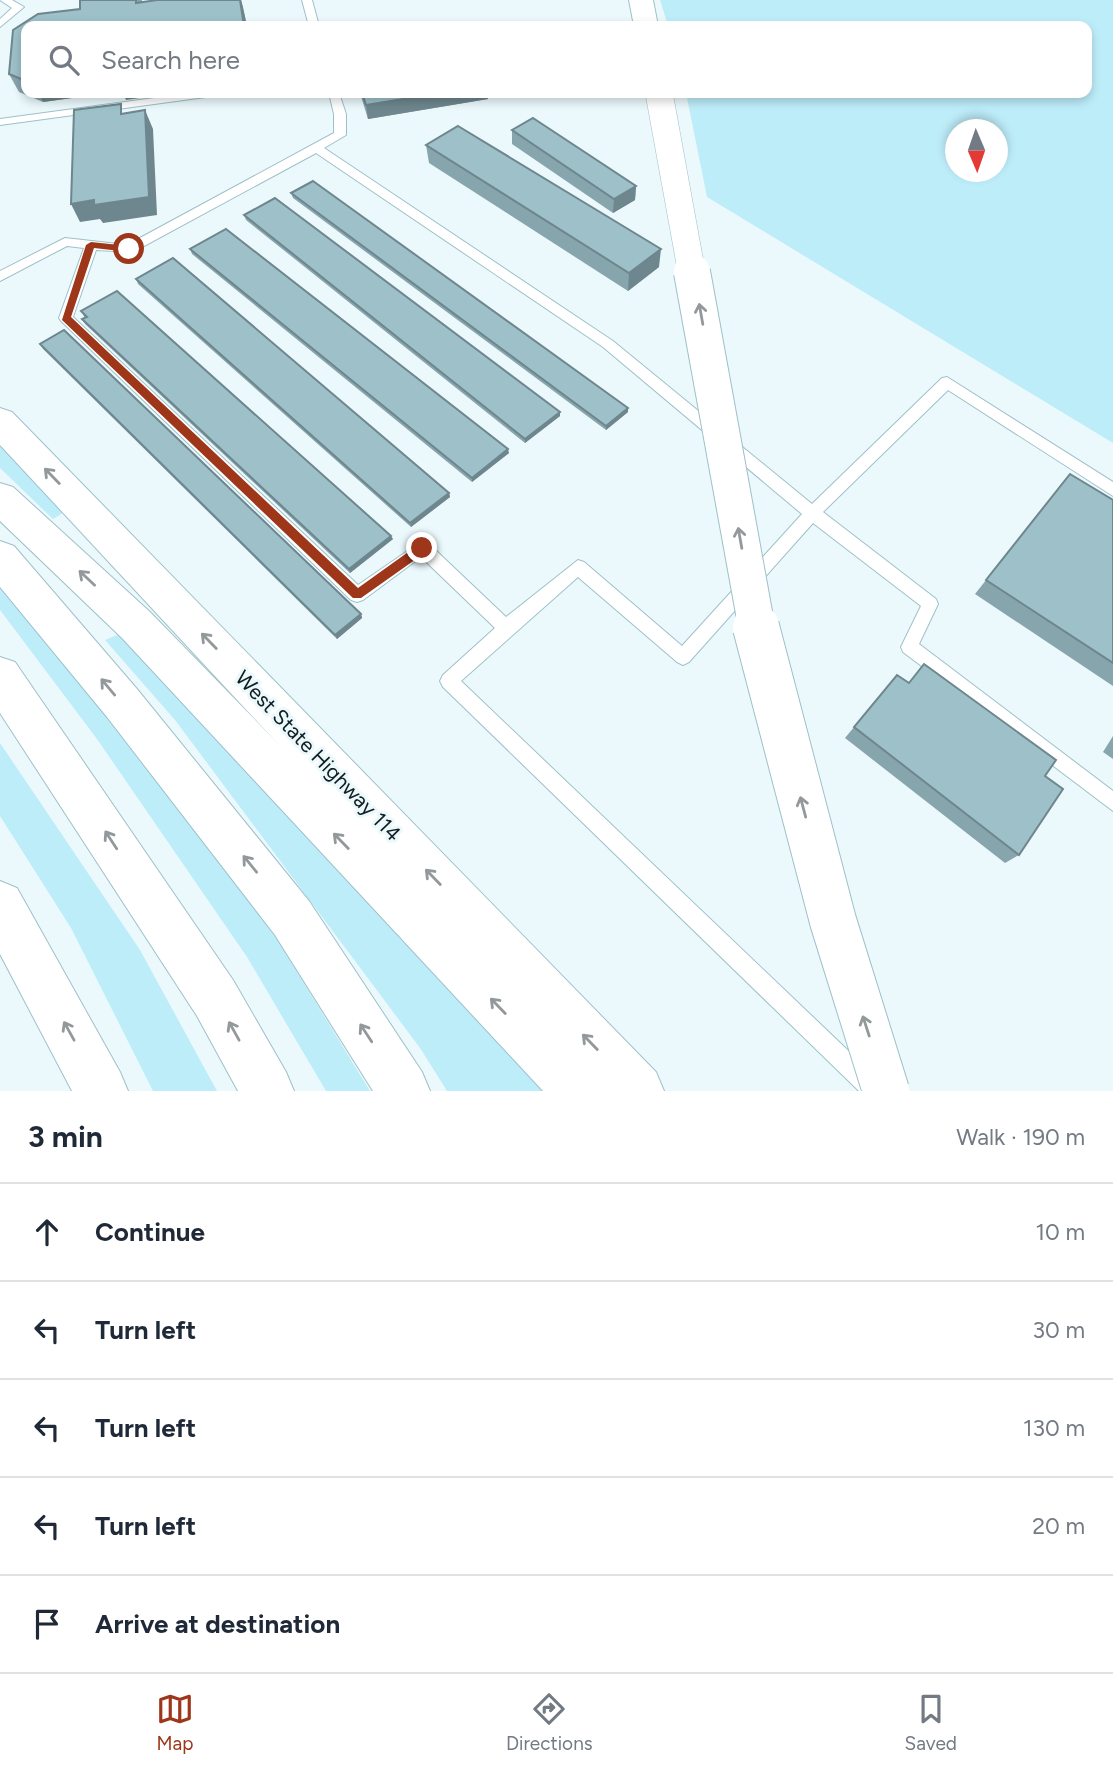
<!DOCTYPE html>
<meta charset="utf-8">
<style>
:root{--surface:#fff;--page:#f2f2f3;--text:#1f2937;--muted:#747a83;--line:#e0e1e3;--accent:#9e361a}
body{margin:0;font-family:Figtree,sans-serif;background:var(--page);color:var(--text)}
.compass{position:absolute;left:945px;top:119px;width:63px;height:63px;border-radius:50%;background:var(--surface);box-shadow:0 4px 10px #0003;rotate:178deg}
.stop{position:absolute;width:21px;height:21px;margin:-16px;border:5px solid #9e361a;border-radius:50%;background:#fff}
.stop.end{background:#9e361a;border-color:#fff;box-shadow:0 2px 7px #0008}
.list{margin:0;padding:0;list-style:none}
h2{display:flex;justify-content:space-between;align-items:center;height:91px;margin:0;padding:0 28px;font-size:30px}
h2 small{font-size:23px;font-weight:400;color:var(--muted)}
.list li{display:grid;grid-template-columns:46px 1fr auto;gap:21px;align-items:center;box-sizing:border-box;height:98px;padding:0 28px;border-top:2px solid var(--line)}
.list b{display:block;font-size:26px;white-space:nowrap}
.list em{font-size:23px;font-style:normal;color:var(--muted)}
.icon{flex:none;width:38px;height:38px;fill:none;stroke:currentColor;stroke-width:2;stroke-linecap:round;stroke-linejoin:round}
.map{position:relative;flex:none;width:1113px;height:1091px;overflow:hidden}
.search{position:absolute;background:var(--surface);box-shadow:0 4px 10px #0003;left:21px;right:21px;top:21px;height:77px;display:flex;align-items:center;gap:18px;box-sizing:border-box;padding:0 24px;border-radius:14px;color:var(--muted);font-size:26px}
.sheet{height:581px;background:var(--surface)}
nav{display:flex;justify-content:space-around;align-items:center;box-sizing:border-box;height:98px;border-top:2px solid var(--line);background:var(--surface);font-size:19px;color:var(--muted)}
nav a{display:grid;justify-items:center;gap:4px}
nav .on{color:var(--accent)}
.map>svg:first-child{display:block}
.green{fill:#beedfa;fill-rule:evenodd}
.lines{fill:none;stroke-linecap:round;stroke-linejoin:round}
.lane-casing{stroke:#9ec0c9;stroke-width:2}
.secondary-casing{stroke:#9ec0c9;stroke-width:2}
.highway-casing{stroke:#9ec0c9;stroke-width:2}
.lane{fill:#fff;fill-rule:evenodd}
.secondary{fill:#fff;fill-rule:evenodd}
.highway{fill:#fff;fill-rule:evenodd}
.highway-bridge-far2-casing{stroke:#9ec0c9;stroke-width:28;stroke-linecap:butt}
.highway-bridge-far1-casing{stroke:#9ec0c9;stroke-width:38;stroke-linecap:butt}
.highway-bridge-casing{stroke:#9ec0c9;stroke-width:48;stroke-linecap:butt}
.highway-bridge-far2{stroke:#fff;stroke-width:27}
.highway-bridge-far1{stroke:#fff;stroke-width:36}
.highway-bridge{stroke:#fff;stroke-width:46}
.wall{fill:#87a5ad}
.shaded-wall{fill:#6e868d}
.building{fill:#9dc0c9;stroke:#6e868d;stroke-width:2}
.oneway{stroke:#93999b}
.route{fill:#9e361a}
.labels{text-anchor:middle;stroke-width:6;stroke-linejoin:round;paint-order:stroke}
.street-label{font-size:21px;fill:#101d21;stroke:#ebf9fd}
</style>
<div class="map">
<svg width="1113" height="1091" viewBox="0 0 1113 1091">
<rect width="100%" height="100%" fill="#ebf9fd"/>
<!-- green -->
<g class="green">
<path d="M660,0H1113V443L707,197L686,93H1087V26H668ZM956,130H998V172H956Z"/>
<path d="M0,444L63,513L53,519L0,468Z"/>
<path d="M0,584L122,732L264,918L370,1091H326L247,957L97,739L0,610Z"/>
<path d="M122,633L562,1091H447L420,1048L175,720L105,640Z"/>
<path d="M0,743L140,950L217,1091H153L71,928L0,816Z"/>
</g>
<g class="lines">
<defs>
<g id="lane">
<path d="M0,0H12L24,7L0,27V19L12,8Z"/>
<path d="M302,0H312L319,26H309Z"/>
<path d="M191,93H218L213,96L0,125V119Z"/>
<path d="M329,93H339L346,114V135L324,148L613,341L812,504L942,378L947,377L1113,482V496L948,390L823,512L936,599L938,604L919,644L1113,791V811L903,652L901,647L921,606L813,523L689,662L683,665L677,662L578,577L461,681L880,1081L882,1091H859L443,687L440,681L443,675L495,628L421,557L363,600L357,602L351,600L61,321L59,318L84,248L67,246L0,281V271L65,238L127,245L334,133V114ZM316,153L603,347L802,514L682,646L584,562L578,560L506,617L428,543L422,541L358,585L73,317L96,250L133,252Z"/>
</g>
<path id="secondary" d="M0,408L12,412L656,1072L664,1091H601L0,445Z"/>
<g id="highway">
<path d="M629,0H653L658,26H634Z"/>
<path d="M0,483L13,487L150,612L598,1072L606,1091H543L122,638L0,521Z"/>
<path d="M0,541L14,546L137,689L309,901L422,1072L430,1091H373L275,935L107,717L0,587Z"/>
<path d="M0,657L15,662L233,980L286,1072L294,1091H238L197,1016L0,713Z"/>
<path d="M0,881L17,888L120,1072L128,1091H72L0,954Z"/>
</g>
</defs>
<!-- lane casing -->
<use href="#lane" class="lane-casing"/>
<!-- secondary casing -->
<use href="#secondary" class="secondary-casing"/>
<!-- highway casing -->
<use href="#highway" class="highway-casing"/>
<!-- lane -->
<use href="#lane" class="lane"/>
<!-- secondary -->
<use href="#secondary" class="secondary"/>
<!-- highway -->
<use href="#highway" class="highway"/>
<defs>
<path id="highway-bridge-far2" d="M659,93L692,274"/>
<path id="highway-bridge-far1" d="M692,272L757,629"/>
<path id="highway-bridge" d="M756,627L833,921L886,1091"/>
</defs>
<!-- highway-bridge-far2 casing -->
<use href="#highway-bridge-far2" class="highway-bridge-far2-casing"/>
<!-- highway-bridge-far1 casing -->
<use href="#highway-bridge-far1" class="highway-bridge-far1-casing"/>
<!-- highway-bridge casing -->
<use href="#highway-bridge" class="highway-bridge-casing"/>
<!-- highway-bridge-far2 -->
<use href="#highway-bridge-far2" class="highway-bridge-far2"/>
<!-- highway-bridge-far1 -->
<use href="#highway-bridge-far1" class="highway-bridge-far1"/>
<!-- highway-bridge -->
<use href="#highway-bridge" class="highway-bridge"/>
</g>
<!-- wall -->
<g class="wall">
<path d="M80,0H142V2L157,0H241L247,26H26V93H108L43,102L19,92L9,74L13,30L38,14L80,9Z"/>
<path d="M360,93H487L488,99L368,119Z"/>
<path d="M512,130L636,186L635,200L613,213L512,144Z"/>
<path d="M426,145L659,267L628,291L429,163Z"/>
<path d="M291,193L628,408V412L606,430L293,198Z"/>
<path d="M244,215L560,412V416L525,443L246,220Z"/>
<path d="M190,249L509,453L472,482L192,254Z"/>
<path d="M136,279L449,493L450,497L411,527L138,284Z"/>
<path d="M81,311L393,539L350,573L85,324L82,319L85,318Z"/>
<path d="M40,344L361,614L362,618L337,639L43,349Z"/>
<path d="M1070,474L1113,500V686L975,594Z"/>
<path d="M897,675L1045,776L1019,855L1005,863L845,738Z"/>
<path d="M1113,736V759L1103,752Z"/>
</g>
<!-- shaded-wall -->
<g class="shaded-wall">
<path d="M240,0H241L243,7L247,26H244Z"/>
<path d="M39,93H108L43,102Z"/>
<path d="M123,93H160V95L126,100Z"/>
<path d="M440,93H487L488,99L368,119L366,105Z"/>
<path d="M145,110L153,129L157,215L103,223L100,219L80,222L71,204L94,200Z"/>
<path d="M636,186L635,200L613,213L614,199Z"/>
<path d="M661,249L659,267L628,291L629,273Z"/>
<path d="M628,408V412L606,430V426Z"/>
<path d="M560,412V416L525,443V439Z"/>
<path d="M508,449L509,453L472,482V478Z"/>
<path d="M449,493L450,497L411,527L410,523Z"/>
<path d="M391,536L393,539L350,573L349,569Z"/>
<path d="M361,614L362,618L337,639L335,635Z"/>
</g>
<!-- building -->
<g class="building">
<path d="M80,0H136V3L157,0H240L244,26H26V81L9,74L13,30L38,14L80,9Z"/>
<path d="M362,93H440L366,105Z"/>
<path d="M121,104V114L145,110L149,197L94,205V200L71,204L74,110Z"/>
<path d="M533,118L636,186L614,199L512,130Z"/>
<path d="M458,126L661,249L629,273L426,145Z"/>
<path d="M313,181L628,408L606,426L291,193Z"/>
<path d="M275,198L560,412L525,439L244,215Z"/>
<path d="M226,229L508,449L472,478L190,249Z"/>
<path d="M173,258L449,493L410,523L136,279Z"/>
<path d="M117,291L391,536L349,569L82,319L87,317L81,311Z"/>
<path d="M64,330L361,614L335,635L40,344Z"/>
<path d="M1070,474L1113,500V663L986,580Z"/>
<path d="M924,664L1056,760L1045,776L1063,789L1019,855L854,727L897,675L909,683Z"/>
</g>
<!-- one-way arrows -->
<defs><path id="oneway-shaft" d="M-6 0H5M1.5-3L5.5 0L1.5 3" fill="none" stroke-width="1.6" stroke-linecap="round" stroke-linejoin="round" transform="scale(1.75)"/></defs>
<g class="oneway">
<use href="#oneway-shaft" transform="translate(701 314) rotate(-100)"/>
<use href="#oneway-shaft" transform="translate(52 476) rotate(-134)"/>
<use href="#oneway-shaft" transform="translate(740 538) rotate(-100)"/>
<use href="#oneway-shaft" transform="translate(87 578) rotate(-137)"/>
<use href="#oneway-shaft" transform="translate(209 641) rotate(-134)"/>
<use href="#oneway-shaft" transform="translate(108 687) rotate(-130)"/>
<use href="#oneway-shaft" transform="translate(803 807) rotate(-105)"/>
<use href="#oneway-shaft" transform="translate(111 840) rotate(-123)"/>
<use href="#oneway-shaft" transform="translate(341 841) rotate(-134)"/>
<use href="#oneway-shaft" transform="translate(250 864) rotate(-129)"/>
<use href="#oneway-shaft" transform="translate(433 877) rotate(-134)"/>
<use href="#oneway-shaft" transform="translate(498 1006) rotate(-134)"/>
<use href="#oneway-shaft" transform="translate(866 1026) rotate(-108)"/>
<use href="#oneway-shaft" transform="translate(69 1031) rotate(-119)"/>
<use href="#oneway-shaft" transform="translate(234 1031) rotate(-119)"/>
<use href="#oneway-shaft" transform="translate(366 1033) rotate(-123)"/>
<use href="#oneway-shaft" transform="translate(590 1042) rotate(-134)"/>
</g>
<!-- route -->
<path class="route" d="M91,242L129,246L133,249L129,252L94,248L71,317L358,588L418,545H426V552L361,598H353L62,320L86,245Z"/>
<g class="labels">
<!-- street labels -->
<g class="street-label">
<text transform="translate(318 756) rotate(46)" y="7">West State Highway 114</text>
</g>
</g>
</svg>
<svg class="compass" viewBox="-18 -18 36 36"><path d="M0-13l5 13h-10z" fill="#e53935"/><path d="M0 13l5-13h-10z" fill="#747a83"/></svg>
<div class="stop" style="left:129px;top:249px"></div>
<div class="stop end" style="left:422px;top:548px"></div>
<div class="search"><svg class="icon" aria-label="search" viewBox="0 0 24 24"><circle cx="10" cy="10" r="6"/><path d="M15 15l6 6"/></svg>Search here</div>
</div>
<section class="sheet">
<h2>3 min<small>Walk · 190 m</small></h2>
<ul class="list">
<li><svg class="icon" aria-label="ahead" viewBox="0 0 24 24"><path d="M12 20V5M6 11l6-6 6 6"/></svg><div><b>Continue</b></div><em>10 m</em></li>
<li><svg class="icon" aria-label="left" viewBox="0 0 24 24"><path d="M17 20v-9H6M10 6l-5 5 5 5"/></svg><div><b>Turn left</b></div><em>30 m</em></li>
<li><svg class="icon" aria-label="left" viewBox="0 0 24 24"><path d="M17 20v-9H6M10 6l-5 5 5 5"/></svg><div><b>Turn left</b></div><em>130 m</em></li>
<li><svg class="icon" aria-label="left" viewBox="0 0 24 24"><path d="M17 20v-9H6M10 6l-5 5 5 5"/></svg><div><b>Turn left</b></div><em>20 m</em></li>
<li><svg class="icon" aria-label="arrive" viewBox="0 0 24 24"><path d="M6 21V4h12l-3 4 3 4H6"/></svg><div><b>Arrive at destination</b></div></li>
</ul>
</section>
<nav>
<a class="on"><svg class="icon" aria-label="map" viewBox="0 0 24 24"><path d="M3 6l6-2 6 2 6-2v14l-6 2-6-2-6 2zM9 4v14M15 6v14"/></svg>Map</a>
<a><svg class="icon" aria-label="directions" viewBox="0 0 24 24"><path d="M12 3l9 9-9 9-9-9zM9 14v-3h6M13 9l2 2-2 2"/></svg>Directions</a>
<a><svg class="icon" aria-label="saved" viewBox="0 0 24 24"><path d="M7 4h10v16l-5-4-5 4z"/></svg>Saved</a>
</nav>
